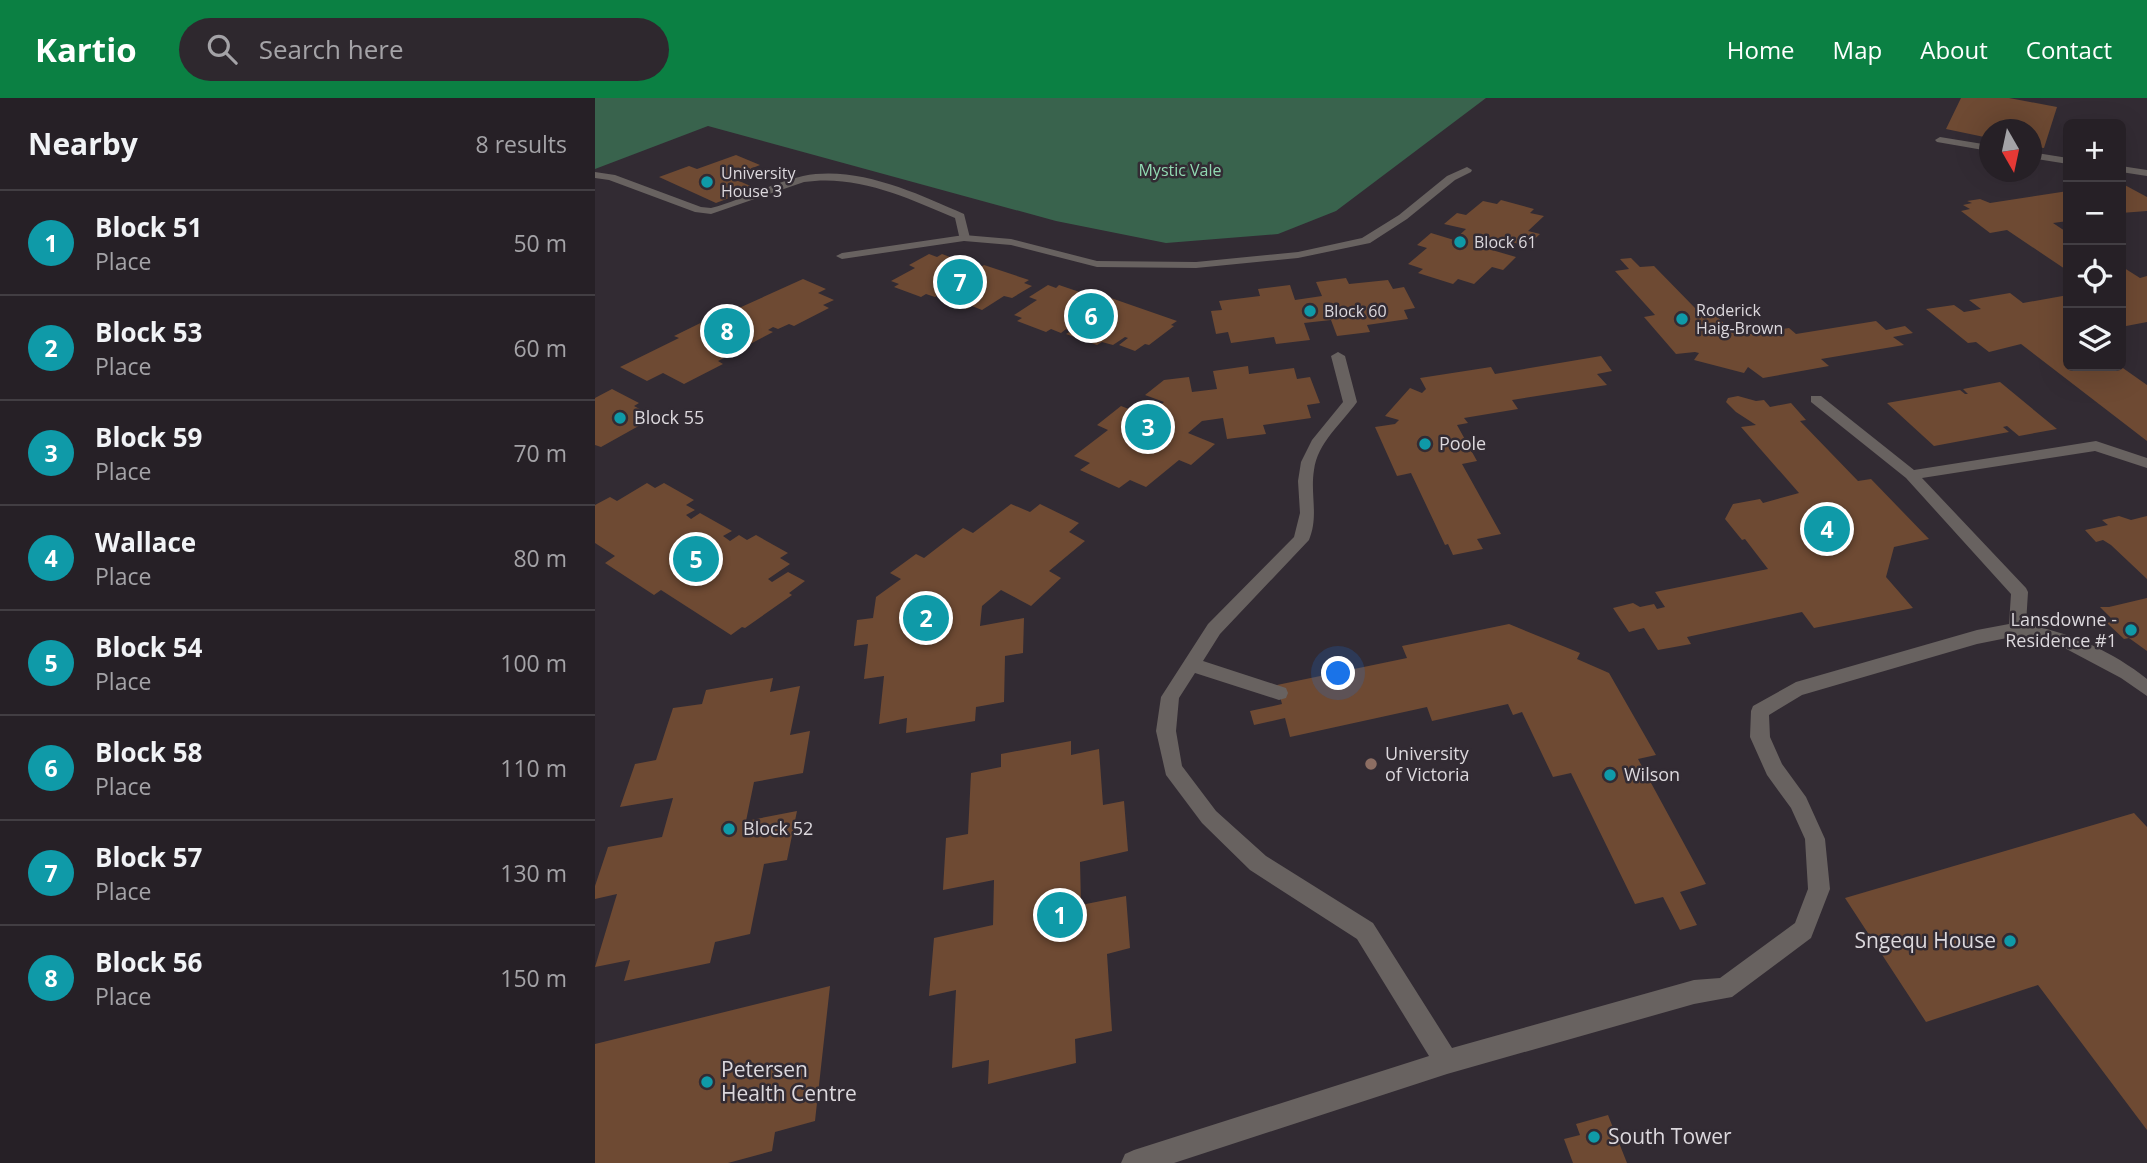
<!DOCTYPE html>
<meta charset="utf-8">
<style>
:root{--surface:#262026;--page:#2e282e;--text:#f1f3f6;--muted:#a4a3a7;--line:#423e43;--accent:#0b8043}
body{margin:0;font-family:"Open Sans",sans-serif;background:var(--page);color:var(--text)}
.controls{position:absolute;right:21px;top:21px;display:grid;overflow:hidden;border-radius:10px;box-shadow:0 7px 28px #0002}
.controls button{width:63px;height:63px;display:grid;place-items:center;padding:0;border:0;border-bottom:2px solid var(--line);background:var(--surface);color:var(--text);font:35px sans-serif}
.compass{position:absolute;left:1384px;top:21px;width:63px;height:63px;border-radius:50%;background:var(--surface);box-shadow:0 7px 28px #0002;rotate:171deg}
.you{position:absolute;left:744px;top:576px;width:24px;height:24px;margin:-18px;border:5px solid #fff;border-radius:50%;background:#1a73e8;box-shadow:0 0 0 10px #1a73e833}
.badge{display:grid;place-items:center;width:46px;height:46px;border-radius:50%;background:var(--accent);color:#fff;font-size:23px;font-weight:700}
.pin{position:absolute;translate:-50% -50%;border:4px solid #fff;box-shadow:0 2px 7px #0006}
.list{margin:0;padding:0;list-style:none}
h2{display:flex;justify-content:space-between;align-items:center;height:91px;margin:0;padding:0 28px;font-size:30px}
h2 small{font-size:23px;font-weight:400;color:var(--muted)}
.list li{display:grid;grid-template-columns:46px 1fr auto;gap:21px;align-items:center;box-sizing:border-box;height:105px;padding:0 28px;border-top:2px solid var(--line)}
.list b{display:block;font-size:26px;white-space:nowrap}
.list p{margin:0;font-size:23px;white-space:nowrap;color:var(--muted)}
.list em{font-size:23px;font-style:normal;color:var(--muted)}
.icon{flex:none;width:38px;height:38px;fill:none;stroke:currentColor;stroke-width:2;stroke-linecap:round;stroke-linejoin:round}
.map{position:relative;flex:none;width:1552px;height:1065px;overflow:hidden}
header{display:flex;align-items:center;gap:42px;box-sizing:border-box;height:98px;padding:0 35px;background:var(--accent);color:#fff}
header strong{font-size:33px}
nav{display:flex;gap:38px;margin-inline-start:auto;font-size:24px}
.search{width:490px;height:63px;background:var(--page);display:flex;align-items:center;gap:18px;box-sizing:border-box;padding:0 24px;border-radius:38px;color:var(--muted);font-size:26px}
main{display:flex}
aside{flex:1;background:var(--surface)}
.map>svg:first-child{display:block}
.forest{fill:#39634d}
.building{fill:#6e4a33}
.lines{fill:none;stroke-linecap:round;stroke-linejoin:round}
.lane{fill:#686260;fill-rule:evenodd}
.street{fill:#686260;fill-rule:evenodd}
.culture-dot{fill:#0f9aa8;stroke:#322b33;stroke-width:2.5}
.education-dot{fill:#8d6e63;stroke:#322b33;stroke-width:2.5}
.labels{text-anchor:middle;stroke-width:5;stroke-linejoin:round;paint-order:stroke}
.far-park-label{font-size:16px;fill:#91d9b2;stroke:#322b33}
.far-poi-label{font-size:16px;fill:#dcd8dd;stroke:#322b33;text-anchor:start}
.poi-label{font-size:18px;fill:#dcd8dd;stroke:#322b33;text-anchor:start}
.near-poi-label{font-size:21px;fill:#dcd8dd;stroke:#322b33;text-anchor:start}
</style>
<header>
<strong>Kartio</strong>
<div class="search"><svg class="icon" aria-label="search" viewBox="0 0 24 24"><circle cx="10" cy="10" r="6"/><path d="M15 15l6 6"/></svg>Search here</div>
<nav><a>Home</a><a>Map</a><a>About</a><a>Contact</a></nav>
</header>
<main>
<aside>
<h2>Nearby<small>8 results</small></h2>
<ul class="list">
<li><span class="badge" style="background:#0f9aa8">1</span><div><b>Block 51</b><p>Place</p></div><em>50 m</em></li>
<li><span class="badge" style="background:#0f9aa8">2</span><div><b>Block 53</b><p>Place</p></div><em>60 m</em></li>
<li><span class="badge" style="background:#0f9aa8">3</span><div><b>Block 59</b><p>Place</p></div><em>70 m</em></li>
<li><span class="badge" style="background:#0f9aa8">4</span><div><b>Wallace</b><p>Place</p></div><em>80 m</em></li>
<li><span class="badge" style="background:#0f9aa8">5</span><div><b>Block 54</b><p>Place</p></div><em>100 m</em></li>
<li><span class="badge" style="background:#0f9aa8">6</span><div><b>Block 58</b><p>Place</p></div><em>110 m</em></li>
<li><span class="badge" style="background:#0f9aa8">7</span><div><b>Block 57</b><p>Place</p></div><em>130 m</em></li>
<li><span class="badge" style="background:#0f9aa8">8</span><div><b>Block 56</b><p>Place</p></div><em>150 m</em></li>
</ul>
</aside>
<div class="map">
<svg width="1552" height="1065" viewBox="0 0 1552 1065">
<rect width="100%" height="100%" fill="#322b33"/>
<!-- forest -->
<path class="forest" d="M0,0H891L741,113L683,136L571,145L461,123L113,28L0,71Z"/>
<!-- building -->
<g class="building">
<path d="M1366,0H1414L1462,9L1449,50L1436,48V32H1394V40L1351,31Z"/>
<path d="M141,57L165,67L135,79L160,90L121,105L64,79L94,68L102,71Z"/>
<path d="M1526,85L1552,99V113L1526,115Z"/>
<path d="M1473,93V123L1458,125L1473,135V173L1412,132L1395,135L1366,113L1375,111L1368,107L1377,105L1372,103L1385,101L1395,105Z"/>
<path d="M906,102L939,111L935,115L949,118L933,133L945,136L932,148L908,142L897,152L921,159L908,172L897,169L879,186L863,181L858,186L823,175L828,171L813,166L832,150L822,147L836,135L859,142L871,131L849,126L862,115L871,117L888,103L902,106Z"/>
<path d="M334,156L342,159L347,156L384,170L389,167L434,182L429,185L437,188L417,200L409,198L387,212L377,208L372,211L344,201L350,198L345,196L340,199L331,196L326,199L299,189L304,186L296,183L320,170L314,167Z"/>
<path d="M1036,160L1045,169L1059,168L1100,210L1112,208L1138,235L1146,233L1149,237L1194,230L1201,236L1281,223L1291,232L1310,228L1318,235L1298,239L1309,247L1226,261L1234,268L1168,280L1153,269L1149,275L1099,262L1104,255L1100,254L1081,256L1049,219L1060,217L1020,173L1034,171L1025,161Z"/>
<path d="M1526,168L1545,180L1552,178V224L1526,229Z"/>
<path d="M751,180L754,186L793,182L798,191L809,189L820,210L809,212L813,221L772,227L775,234L742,238L736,222L709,225L715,242L681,246L679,239L636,245L633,234L621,236L616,213L627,212L624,203L665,198L663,191L695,187L700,202L727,198L721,184Z"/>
<path d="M208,181L231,191L223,195L239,202L228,207L234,210L199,228L194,226L183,231L178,229L173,232L178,234L140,254L135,252L128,256L133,258L123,263L128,266L89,286L68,275L52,283L25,269L84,240L79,238L140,208L144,210Z"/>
<path d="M453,187L461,190L464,187L508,202L513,199L582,223L576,227L579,228L554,247L550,246L540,253L524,247L533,240L530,239L518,247L507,244L502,247L471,236L476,233L471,231L466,235L456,231L451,234L422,223L427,220L419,217L442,202L434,199Z"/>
<path d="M1415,195L1428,205L1473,197V268H1525L1552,287V343L1426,246L1394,254L1381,244L1373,245L1331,211L1359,207L1369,214L1386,211L1374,202Z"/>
<path d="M1006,258L1017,273L1002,276L1012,287L917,302L923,311L869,320L873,325L862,327L882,363L867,366L906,436L882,441L888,451L858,457L853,446L850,447L816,375L802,378L780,329L800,326L804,322L790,318L815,290L827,295L831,291L825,280L896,269L900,276Z"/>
<path d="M653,268L654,276L699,270L702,281L715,279L725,305L712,307L716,320L668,327L671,336L632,341L628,320L607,323L593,335L620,346L596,367L584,362L551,389L535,382L524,390L485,372L495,365L479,358L513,332L502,327L526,308L552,318L569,304L550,297L569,282L594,279L597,294L622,291L618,273Z"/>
<path d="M1405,284L1462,331L1424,338L1412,328L1408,329L1414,334L1339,348L1292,305L1365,292L1370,296H1373L1368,291Z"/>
<path d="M17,291L44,305L39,308L56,317L45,323L49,325L6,349L0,347V300Z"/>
<path d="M1143,298L1161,303L1169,302L1175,309L1196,305L1211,322L1205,323L1263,383L1276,381L1334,441L1299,449L1291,479L1318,510L1219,530L1207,514L1092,539L1096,546L1063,552L1049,530L1034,534L1018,510L1038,505L1045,509L1059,506L1062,511L1070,509L1060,494L1173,471L1150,441L1147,442L1130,421L1138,406L1165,401L1168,405L1204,395L1146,329L1161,327L1141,314L1131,304L1133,300Z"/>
<path d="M52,385L60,390L69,385L99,402L91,407L100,412L91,417L96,421L105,415L137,433L128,438L135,443L144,437L152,442L161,437L193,455L185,460L195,466L173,481L177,484L193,474L210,483L194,495L197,497L150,530L147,529L136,537L66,492L59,497L10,465L20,458L0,445V407L15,399L22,403Z"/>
<path d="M416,406L435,414L445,406L484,425L474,434L490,443L454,473L466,480L436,508L406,492L387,508L385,528L429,520L428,555L410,558L409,604L381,609L380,623L311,635L312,620L284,626L289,578L269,581L273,546L259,548L262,522L278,520L281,499L306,481L295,475L321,456L329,460L368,430L378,435Z"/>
<path d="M1524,418L1536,422L1552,418V481L1516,447L1508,442L1501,444L1490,432L1513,427L1507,422Z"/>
<path d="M1552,500V553L1534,540L1529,541L1512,525L1519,523L1505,509H1514Z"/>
<path d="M914,526L985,555L982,561L1014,575L1061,657L1043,661L1111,786L1085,794L1102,827L1085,832L1068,799L1040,806L976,675L958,679L927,614L918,617L913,606L837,623L832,609L695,639L690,620L659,627L655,613L687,606L682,587L812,560L807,548Z"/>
<path d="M178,580L175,594L205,588L195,637L215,633L208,675L159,684L151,723L202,713L192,762L169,766L155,836L120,844L115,865L29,883L35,862L0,869L22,796L0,801V788L13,749L67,739L78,700L25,709L40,666L61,662L78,610L107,606L111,592Z"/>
<path d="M476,643V657L504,651L508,707L529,703L533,753L485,764L486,807L531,798L535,850L512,856L517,933L480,941L481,965L393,986L394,962L357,970L361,892L334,898L339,840L398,827L399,782L348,792L351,740L373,736L376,675L406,669V656Z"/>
<path d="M1539,715L1552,729V1032L1443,887L1331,924L1250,800Z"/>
<path d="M235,888L220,1023L180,1034L177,1053L133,1065H0V946Z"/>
<path d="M1013,1017L1032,1065H978L969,1041L985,1037L981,1026Z"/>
</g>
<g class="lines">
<!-- lane -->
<g class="lane">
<path d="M1345,39L1394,47V53L1342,44L1340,42Z"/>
<path d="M1436,54L1473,60V66L1436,60Z"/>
<path d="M1526,68L1552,72V78L1526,74Z"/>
<path d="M0,74L20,77L106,109L116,110C147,102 176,85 208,78C262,67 321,95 369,116L375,140L365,142L360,120C313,100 262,76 209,84L116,116L100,114L14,82L0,80Z"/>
<path d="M743,254L750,258L762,304C747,325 722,345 719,372C715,397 724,418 714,442L625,536L608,563L691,590L693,595L691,600L684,602L600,575L584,600L581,633L587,668L621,713L671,758L778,825L857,950L1099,882L1125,880L1200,825L1213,791L1210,741L1196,710L1172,677L1155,639L1156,613L1158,608L1201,584L1382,532L1414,526L1416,496L1311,380L1216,304V298H1226L1319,372L1501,343L1552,360V370L1500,353L1327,380L1431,490L1433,494L1431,526C1475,535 1517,553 1552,581V598L1526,580L1462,546L1422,538L1382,546L1207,597L1174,617L1175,639L1187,666L1211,699L1230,741L1235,791L1216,840L1137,899L1099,906L852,976L579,1065H526L530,1056L539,1052L834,958L762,841L655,772L607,725L571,677L561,633L566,599L613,526L699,439L705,415L703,383L706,364L717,342L748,304L736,258Z"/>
</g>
<!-- street -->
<path class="street" d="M872,69L877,72L876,74L860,82L812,121L775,145L703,160L601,170L502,169L416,147L369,143L247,161L241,158L247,155L369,137L416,141L502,163L601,164L703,154L767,140L804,117L852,78Z"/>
</g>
<!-- markers -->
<g class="culture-dot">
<circle cx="112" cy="84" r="7"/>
<circle cx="865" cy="144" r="7"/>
<circle cx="715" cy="213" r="7"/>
<circle cx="1087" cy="221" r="7"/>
<circle cx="25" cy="320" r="7"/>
<circle cx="830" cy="346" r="7"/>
<circle cx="1536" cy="532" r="7"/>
<circle cx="1015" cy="677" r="7"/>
<circle cx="134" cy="731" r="7"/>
<circle cx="1415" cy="843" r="7"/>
<circle cx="112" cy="984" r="7"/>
<circle cx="999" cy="1039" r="7"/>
</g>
<circle class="education-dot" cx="776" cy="666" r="7"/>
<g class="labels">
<!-- far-park labels -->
<g class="far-park-label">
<text x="585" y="78">Mystic Vale</text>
</g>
<!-- far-poi labels -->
<g class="far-poi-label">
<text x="126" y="81">University<tspan x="126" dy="18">House 3</tspan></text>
<text x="879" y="150">Block 61</text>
<text x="1101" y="218">Roderick<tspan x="1101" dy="18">Haig-Brown</tspan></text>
<text x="729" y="219">Block 60</text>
</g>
<!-- poi labels -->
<g class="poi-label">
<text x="39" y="326">Block 55</text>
<text x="844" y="352">Poole</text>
<text x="1522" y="528" text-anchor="end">Lansdowne -<tspan x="1522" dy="21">Residence #1</tspan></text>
<text x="790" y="662">University<tspan x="790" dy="21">of Victoria</tspan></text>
<text x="1029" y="683">Wilson</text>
<text x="148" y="737">Block 52</text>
</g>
<!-- near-poi labels -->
<g class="near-poi-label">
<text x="1401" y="850" text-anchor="end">Sngequ House</text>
<text x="126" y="979">Petersen<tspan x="126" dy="24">Health Centre</tspan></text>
<text x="1013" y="1046">South Tower</text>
</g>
</g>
</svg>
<div class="controls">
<button>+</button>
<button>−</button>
<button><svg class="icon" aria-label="locate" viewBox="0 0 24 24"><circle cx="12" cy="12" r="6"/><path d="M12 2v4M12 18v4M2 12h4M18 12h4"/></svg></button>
<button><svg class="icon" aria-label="layers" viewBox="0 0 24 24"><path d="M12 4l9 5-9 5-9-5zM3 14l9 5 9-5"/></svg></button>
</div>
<svg class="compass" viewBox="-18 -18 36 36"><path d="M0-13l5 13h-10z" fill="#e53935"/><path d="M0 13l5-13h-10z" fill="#a4a3a7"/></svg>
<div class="you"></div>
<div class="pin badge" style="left:465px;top:817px;background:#0f9aa8">1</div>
<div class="pin badge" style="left:331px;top:520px;background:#0f9aa8">2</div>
<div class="pin badge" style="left:553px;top:329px;background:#0f9aa8">3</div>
<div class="pin badge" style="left:1232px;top:431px;background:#0f9aa8">4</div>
<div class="pin badge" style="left:101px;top:461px;background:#0f9aa8">5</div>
<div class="pin badge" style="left:496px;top:218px;background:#0f9aa8">6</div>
<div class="pin badge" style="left:365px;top:184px;background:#0f9aa8">7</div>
<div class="pin badge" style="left:132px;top:233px;background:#0f9aa8">8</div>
</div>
</main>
